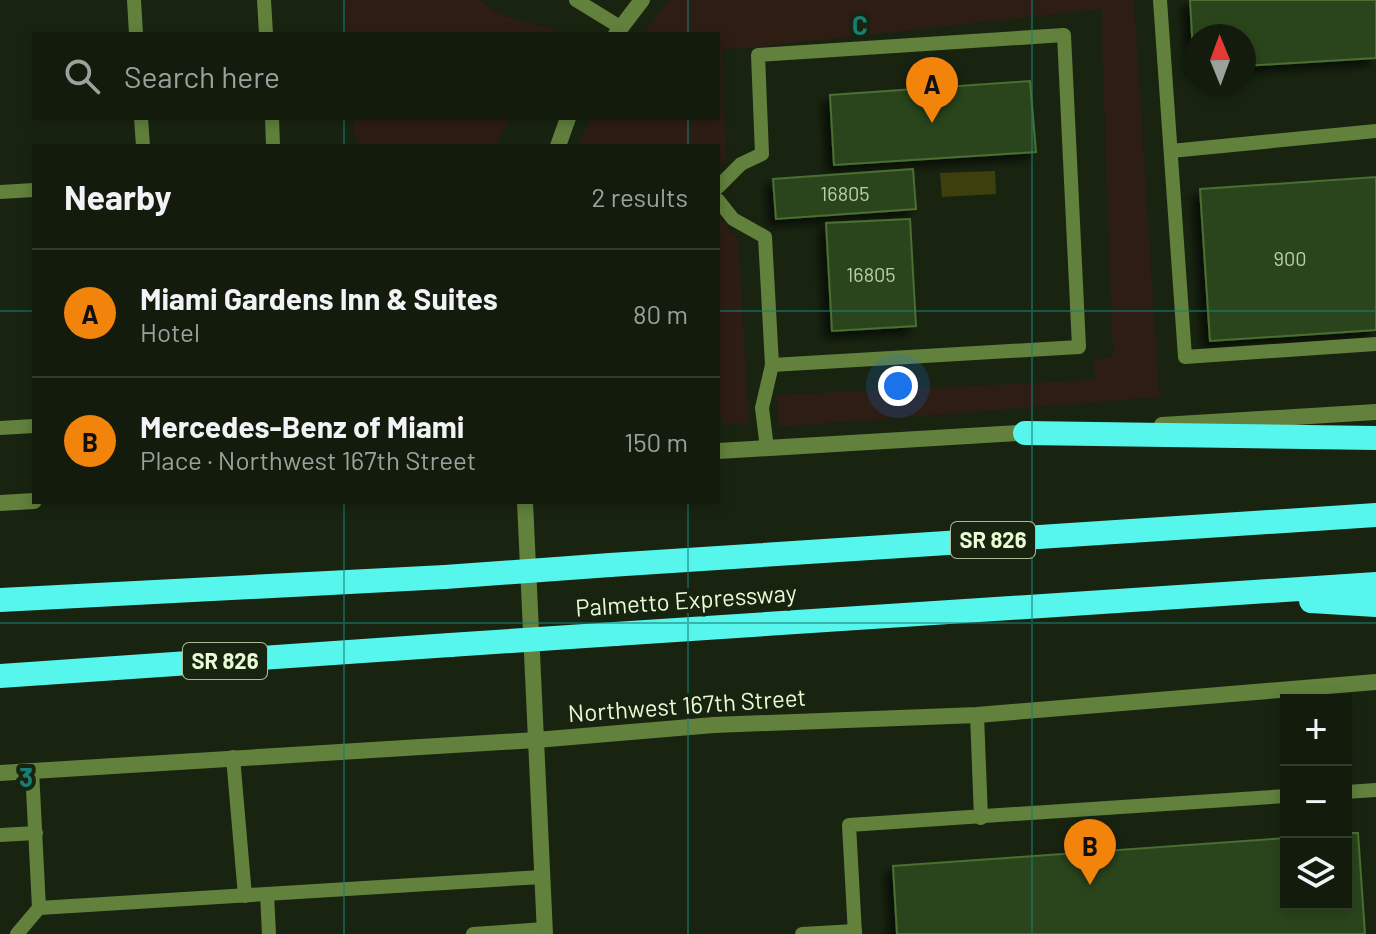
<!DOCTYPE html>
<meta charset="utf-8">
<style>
:root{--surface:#121b0c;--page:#1b2415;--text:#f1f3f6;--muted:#9ca19d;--line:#31392d;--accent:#f2840c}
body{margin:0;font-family:Barlow,sans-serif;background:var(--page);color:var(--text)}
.controls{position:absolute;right:24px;bottom:24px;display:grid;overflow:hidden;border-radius:0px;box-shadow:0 4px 12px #0003}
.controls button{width:72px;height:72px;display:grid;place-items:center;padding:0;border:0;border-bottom:2px solid var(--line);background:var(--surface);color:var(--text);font:40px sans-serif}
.compass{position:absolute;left:1184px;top:24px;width:72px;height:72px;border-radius:50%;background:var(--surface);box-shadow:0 4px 12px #0003;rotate:359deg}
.you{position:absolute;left:898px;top:386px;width:28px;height:28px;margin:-20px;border:6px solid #fff;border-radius:50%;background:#1a73e8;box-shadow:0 0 0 12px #1a73e833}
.badge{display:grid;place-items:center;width:52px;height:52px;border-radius:50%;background:var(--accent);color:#111;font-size:26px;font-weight:700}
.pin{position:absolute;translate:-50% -66px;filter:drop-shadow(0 2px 4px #0008)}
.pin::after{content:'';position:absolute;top:42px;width:28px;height:24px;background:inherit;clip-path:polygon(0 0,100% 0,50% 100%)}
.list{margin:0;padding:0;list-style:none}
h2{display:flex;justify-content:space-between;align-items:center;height:104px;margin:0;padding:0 32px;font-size:34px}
h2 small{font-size:26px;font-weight:400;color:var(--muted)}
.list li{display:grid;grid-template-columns:52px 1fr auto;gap:24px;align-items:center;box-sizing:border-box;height:128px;padding:0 32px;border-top:2px solid var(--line)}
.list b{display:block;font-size:30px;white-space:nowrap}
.list p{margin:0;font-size:26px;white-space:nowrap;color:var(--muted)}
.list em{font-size:26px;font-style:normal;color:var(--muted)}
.icon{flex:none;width:44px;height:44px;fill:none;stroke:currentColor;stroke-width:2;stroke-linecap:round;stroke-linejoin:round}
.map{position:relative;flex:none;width:1376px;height:934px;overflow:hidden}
.search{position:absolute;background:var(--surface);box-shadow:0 4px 12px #0003;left:32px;top:32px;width:688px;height:88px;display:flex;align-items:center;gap:20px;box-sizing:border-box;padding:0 28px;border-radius:0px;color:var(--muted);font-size:30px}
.panel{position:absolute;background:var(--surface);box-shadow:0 4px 12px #0003;left:32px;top:144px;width:688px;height:360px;border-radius:0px}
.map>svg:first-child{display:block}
.green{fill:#2e1d13}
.water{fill:#3d400d}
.building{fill:#2c441d;stroke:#486f30;stroke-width:2;filter:url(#shadow)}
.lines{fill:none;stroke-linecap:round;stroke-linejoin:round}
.service{stroke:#62813d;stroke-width:14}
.minor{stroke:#62813d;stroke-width:16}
.tertiary{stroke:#62813d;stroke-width:16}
.motorway{stroke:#57f6ed;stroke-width:24}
.motorway-bridge{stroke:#57f6ed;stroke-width:24}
.grid{fill:none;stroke:#1a7d73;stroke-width:2;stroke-opacity:0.55}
.labels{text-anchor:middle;stroke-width:8;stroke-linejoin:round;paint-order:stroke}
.number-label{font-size:20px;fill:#b9cfa7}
.shield{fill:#182410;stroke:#aabc9a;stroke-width:2}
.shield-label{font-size:22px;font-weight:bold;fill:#e8fdd5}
.street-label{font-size:24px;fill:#e8fdd5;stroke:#182410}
.grid-label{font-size:26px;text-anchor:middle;font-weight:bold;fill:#1a7d73;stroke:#182410;stroke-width:8;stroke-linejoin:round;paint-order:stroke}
</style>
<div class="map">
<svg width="1376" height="934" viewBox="0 0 1376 934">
<defs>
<filter id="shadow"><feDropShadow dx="-7" dy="7" stdDeviation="4" flood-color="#0009"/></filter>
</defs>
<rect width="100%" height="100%" fill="#182410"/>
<!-- green -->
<g class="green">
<path d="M344,0H479L501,15L559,31L557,34H347Z"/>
<path d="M669,0H1134L1159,397L779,427L776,395L1096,380L1092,360L1113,357L1101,9L748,48L722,49L726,158L718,169V146H578L591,118H718V34H643Z"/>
<path d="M353,118H511L495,146H362L354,134Z"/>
<path d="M718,216L738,240L749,423H722L718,393Z"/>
</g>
<!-- water -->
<path class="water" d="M995,171L996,194L942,197L940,173Z"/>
<!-- building -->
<g class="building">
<path d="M1190,0H1376V58L1244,66V36H1196V69H1194Z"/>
<path d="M1030,81L1036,152L834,165L830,95Z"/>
<path d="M913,169L916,209L776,219L773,179Z"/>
<path d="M1376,177V330L1210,341L1200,189Z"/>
<path d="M910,219L916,326L832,331L826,223Z"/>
<path d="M1346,833H1358L1365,934H897L893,866L1286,838V904H1346Z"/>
</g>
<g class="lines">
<!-- service -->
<g class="service">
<path d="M134,0L136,34"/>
<path d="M264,0L266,34"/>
<path d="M576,0L620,27"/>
<path d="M1160,0L1185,357L1376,344"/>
<path d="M141,118L143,146"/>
<path d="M272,118L273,146"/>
<path d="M1171,151L1376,131"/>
<path d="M718,187L741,164L762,154L758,55L1064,35L1079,347L772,365"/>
<path d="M0,192L34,190"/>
<path d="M718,200L733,219L765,237L772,365L762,408L767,448"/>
<path d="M0,428L34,426"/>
<path d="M977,715L981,818"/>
<path d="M233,757L245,896"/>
<path d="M32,770L39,908L542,877"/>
<path d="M1346,792L1376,790"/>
<path d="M0,835L36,833"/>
<path d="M267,894L269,934"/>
<path d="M17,934L39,908"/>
<path d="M473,934L545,929"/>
<path d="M802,934L855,931"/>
<path d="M855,934L849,825L1286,796"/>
</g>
<!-- minor -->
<path class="minor" d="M714,725L977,715L1376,682"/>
<!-- tertiary -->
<g class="tertiary">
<path d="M616,34L642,0"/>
<path d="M558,146L568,118"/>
<path d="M1162,425L1376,412"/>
<path d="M718,451L1035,432"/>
<path d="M525,502L545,934"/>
<path d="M0,503L34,501"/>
<path d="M0,773L536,740L714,725"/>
</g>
<!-- motorway -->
<g class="motorway">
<path d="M1025,433L1376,438"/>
<path d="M610,565L1376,515"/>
<path d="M0,600L445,577"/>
<path d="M1311,601L1376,605"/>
<path d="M615,634L1376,584"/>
<path d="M0,676L450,645"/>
</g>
<!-- motorway-bridge -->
<g class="motorway-bridge">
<path d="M445,577L610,565"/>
<path d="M450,645L615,634"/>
</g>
</g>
<!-- grid -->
<path class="grid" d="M344,0V34M688,0V34M1032,0V934M344,118V146M688,118V146M0,311H34M718,311H1376M344,502V934M688,502V934M0,623H1376"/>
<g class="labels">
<!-- number labels -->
<g class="number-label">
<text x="845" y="201">16805</text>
<text x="1290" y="266">900</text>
<text x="871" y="282">16805</text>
</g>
<!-- shield labels -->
<g class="shield">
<rect x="951" y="522" width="84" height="36" rx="6"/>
<rect x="183" y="643" width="84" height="36" rx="6"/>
</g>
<g class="shield-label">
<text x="993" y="548">SR 826</text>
<text x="225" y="669">SR 826</text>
</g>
<!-- street labels -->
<g class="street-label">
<text transform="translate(686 601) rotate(-4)" y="8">Palmetto Expressway</text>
<text transform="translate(687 706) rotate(-4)" y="8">Northwest 167th Street</text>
</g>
</g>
<g class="grid-label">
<text x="860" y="35">C</text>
<text x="26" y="787">3</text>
</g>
</svg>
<div class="controls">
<button>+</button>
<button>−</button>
<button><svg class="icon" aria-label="layers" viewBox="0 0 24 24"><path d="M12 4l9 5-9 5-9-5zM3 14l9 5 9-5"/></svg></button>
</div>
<svg class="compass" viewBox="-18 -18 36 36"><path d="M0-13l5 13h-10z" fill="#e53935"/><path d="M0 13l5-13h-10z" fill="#9ca19d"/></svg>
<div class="you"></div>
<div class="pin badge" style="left:932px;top:123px">A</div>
<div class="pin badge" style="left:1090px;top:885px">B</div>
<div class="search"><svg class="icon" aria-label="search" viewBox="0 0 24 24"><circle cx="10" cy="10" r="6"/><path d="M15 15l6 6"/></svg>Search here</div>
<section class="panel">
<h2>Nearby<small>2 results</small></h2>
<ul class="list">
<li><span class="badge">A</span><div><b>Miami Gardens Inn &amp; Suites</b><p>Hotel</p></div><em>80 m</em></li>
<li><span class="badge">B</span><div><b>Mercedes-Benz of Miami</b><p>Place · Northwest 167th Street</p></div><em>150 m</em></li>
</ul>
</section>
</div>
